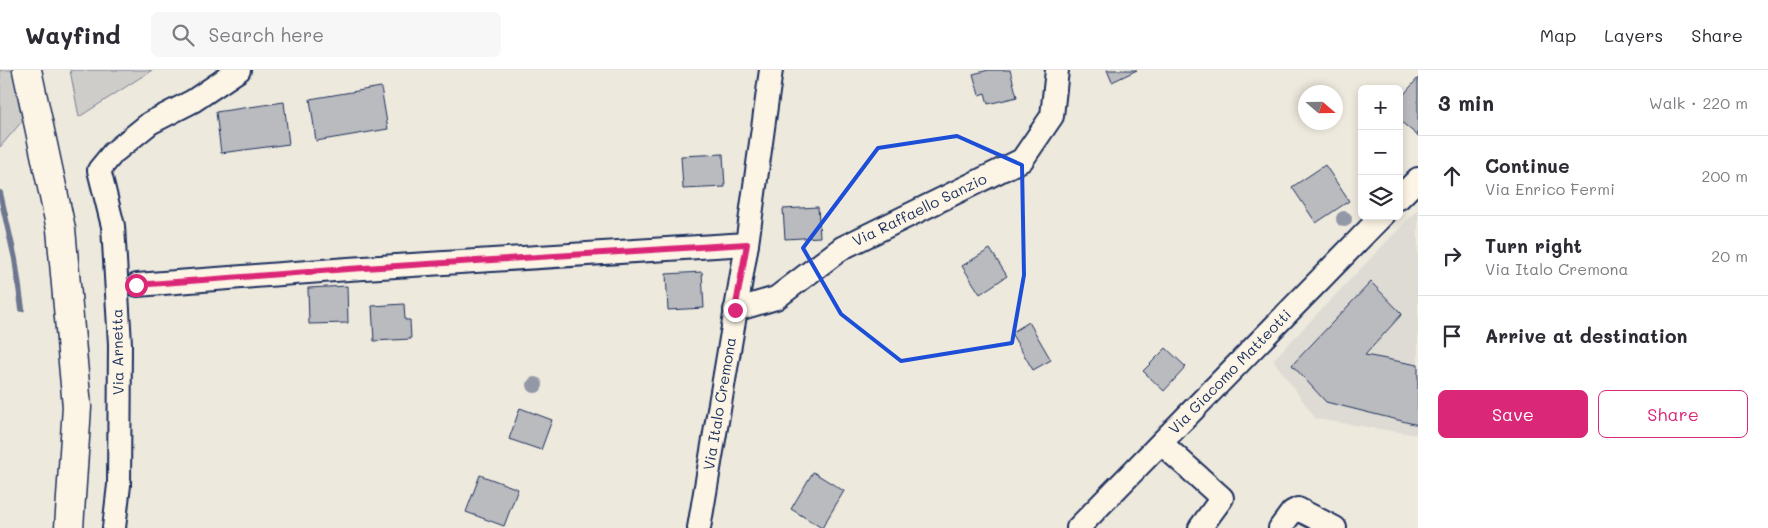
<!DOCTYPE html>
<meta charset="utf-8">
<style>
:root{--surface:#fff;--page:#f7f7f7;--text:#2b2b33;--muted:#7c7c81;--line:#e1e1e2;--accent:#db2777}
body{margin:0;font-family:Mali,sans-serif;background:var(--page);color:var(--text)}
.controls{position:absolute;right:15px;top:15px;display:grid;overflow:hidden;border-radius:8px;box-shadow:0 2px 8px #0003}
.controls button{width:45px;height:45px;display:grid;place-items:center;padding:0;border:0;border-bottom:1px solid var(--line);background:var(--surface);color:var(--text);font:25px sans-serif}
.compass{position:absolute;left:1298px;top:15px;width:45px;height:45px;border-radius:50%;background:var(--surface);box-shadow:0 2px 8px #0003;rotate:110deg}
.stop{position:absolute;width:15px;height:15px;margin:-11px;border:4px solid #db2777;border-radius:50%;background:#fff}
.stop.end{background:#db2777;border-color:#fff;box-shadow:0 1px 5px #0008}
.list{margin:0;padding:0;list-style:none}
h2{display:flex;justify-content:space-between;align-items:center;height:65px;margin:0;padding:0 20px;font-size:21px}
h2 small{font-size:16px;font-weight:400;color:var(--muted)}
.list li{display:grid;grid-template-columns:32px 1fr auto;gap:15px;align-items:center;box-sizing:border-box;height:80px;padding:0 20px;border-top:1px solid var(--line)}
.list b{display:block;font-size:19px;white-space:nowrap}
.list p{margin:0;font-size:16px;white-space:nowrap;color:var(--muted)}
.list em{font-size:16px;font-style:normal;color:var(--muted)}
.actions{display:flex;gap:10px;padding:15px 20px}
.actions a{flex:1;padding:11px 0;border:1px solid var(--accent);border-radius:8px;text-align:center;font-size:18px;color:var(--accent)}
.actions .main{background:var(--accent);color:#fff}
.icon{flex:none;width:28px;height:28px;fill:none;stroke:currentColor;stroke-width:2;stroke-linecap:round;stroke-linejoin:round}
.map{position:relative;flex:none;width:1418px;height:458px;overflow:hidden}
header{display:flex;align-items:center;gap:30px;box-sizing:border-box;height:70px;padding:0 25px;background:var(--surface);border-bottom:1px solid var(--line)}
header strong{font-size:24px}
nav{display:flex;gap:28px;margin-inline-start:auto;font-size:18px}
.search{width:350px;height:45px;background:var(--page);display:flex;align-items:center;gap:12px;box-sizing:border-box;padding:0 18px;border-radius:8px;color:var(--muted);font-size:19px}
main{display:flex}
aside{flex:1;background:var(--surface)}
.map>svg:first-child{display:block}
.built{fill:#dedbd4}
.green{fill:#cfcdca;stroke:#757e94}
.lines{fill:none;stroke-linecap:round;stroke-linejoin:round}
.stream{stroke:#6c778f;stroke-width:6}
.building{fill:#babbbe;stroke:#1b2f5e}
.minor-casing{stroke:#1b2f5e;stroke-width:26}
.major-casing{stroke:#1b2f5e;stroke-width:31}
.minor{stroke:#fcf5e5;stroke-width:22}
.major{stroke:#fcf5e5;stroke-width:28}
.tree{fill:#9398a6}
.route{stroke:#db2777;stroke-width:6}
.marked{fill:none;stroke:#1d4ed8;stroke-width:4;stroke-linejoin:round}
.labels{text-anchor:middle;stroke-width:4.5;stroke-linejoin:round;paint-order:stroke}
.street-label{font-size:15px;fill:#1b2f5e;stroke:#fcf5e5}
</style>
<header>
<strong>Wayfind</strong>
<div class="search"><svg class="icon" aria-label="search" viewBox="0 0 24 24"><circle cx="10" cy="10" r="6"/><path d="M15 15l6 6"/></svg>Search here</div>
<nav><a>Map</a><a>Layers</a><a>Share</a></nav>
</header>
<main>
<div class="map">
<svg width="1418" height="458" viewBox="0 0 1418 458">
<rect width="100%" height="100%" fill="#eee9dd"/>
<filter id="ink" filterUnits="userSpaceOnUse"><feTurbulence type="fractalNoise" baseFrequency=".02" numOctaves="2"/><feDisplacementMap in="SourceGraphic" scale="10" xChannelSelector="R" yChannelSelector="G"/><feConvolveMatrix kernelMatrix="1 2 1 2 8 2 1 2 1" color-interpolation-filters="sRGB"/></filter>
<g filter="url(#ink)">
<!-- built -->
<path class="built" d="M1418,139V365L1316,349L1273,290Z"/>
<!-- green -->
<g class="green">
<path d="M0,0H13L24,49L0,77Z"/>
<path d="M70,0H152L79,47Z"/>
</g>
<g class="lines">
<!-- stream -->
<path class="stream" d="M0,123L15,189L22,239"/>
</g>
<!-- building -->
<g class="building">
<path d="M989,0H1010L1017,27L988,34L985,23L979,25L973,4Z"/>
<path d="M1107,0H1137L1112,12Z"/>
<path d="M1418,8V66L1399,50V30Z"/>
<path d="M381,17L388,59L316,71L310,29Z"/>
<path d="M284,32L289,74L221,83L216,42Z"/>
<path d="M723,84L725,117L683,119L681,86Z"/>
<path d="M1325,95L1349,131L1316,153L1292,117Z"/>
<path d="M818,137L820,167L785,169L783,139Z"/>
<path d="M990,179L1007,206L980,224L962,196Z"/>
<path d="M702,202L704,238L668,240L666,204Z"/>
<path d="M1371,212L1402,244L1365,285L1418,295V355L1326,332L1292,295Z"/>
<path d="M347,216L348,253L309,254L308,218Z"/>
<path d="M404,234L405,250H410L411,269L374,271L372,236Z"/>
<path d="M1029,252L1051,290L1033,300L1011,263Z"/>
<path d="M1166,278L1186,297L1164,321L1143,301Z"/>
<path d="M520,338L552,350L541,380L509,369Z"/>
<path d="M813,402L844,421L822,458L791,439Z"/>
<path d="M480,405L518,419L504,456L466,442Z"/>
</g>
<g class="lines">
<defs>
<g id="minor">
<path d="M1399,128L1418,109"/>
<path d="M137,215L348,199L747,174"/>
<path id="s1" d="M735,240L776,228L842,178L1022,90L1052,46L1057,0"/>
<path d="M1161,373L1222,428L1200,458"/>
<path d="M114,458L119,415L120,274L113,156L99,100L113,83L150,53L193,31L239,0"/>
<path id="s2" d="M699,458L747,174L771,0"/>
<path id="s3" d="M1078,458L1382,146"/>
<path d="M1280,458L1292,442L1298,439L1335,458"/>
</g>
<path id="major" d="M27,0L61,159L77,337L69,458"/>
</defs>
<!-- minor casing -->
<use href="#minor" class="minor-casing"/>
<!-- major casing -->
<use href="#major" class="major-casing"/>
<!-- minor -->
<use href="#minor" class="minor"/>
<!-- major -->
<use href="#major" class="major"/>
</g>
<!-- trees -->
<g class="tree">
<circle cx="1344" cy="149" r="8"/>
<circle cx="535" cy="315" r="8"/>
</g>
</g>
<g class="lines" filter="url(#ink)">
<!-- route -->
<path class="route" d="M136,215L348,199L747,174L735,240"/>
</g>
<!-- marked area -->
<path class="marked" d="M957,66L1022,95L1024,205L1012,273L901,291L841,244L803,178L878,78Z"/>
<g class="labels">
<!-- street labels -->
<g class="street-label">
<text dy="5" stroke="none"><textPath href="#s1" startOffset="212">Via Raffaello Sanzio</textPath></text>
<text transform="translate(118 282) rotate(-91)" y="5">Via Arnetta</text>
<text dy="5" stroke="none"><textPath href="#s3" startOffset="218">Via Giacomo Matteotti</textPath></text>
<text dy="5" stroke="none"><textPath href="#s2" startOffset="126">Via Italo Cremona</textPath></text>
</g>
</g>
</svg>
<div class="controls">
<button>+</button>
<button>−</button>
<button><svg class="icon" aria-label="layers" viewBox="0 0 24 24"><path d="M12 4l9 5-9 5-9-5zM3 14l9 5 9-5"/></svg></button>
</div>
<svg class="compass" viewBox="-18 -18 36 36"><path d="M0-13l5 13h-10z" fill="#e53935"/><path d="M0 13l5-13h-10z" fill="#7c7c81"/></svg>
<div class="stop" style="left:136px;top:215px"></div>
<div class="stop end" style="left:735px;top:240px"></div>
</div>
<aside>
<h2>3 min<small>Walk · 220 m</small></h2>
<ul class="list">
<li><svg class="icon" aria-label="ahead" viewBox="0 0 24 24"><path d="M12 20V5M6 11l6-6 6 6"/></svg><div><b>Continue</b><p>Via Enrico Fermi</p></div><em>200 m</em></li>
<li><svg class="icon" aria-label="right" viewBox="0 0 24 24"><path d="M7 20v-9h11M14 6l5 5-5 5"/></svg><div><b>Turn right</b><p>Via Italo Cremona</p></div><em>20 m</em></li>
<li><svg class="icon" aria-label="arrive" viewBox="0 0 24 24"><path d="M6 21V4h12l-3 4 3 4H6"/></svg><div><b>Arrive at destination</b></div></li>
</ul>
<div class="actions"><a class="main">Save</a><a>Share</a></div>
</aside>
</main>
